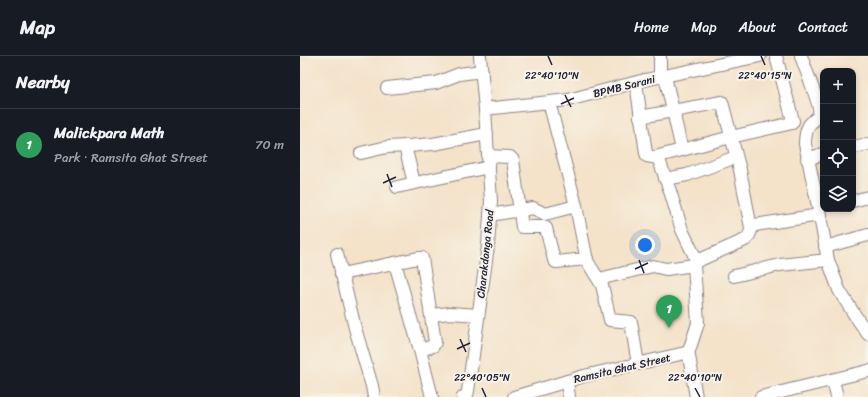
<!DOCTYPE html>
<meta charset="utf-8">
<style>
:root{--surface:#171b24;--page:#20242c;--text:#f1f3f6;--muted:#9ea1a6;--line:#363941;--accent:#2563eb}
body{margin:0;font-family:Sriracha,sans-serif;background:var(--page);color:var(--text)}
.controls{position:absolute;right:12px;top:12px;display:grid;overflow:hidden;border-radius:8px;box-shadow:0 2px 6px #0003}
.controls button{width:36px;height:36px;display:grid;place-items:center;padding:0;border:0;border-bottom:1px solid var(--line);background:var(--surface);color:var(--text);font:20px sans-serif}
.you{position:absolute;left:345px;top:189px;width:14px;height:14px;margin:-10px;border:3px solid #fff;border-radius:50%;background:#1a73e8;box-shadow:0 0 0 6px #1a73e833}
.badge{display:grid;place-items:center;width:26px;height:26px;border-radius:50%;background:var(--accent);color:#fff;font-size:13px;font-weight:700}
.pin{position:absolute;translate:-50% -33px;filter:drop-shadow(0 1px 2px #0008)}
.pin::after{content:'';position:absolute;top:21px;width:14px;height:12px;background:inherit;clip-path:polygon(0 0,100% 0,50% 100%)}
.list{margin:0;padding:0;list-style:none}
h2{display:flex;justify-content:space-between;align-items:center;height:52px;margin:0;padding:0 16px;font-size:17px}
h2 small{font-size:13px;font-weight:400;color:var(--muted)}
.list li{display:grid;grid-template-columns:26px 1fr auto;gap:12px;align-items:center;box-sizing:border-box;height:72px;padding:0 16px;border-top:1px solid var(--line)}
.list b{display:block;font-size:15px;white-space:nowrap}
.list p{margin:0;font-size:13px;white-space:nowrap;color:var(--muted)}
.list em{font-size:13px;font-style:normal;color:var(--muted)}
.icon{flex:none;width:22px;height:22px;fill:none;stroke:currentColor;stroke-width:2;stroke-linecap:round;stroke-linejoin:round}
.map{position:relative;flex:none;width:568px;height:341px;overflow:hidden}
header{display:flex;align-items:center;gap:24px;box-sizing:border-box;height:56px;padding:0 20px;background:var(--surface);border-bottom:1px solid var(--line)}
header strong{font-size:19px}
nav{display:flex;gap:22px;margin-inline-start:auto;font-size:14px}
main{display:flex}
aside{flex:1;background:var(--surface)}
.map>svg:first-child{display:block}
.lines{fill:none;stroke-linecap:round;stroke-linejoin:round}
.minor-casing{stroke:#8b8282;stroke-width:14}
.minor{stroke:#fff;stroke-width:12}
.ticks{fill:none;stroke:#22223b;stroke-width:1.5}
.labels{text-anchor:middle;stroke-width:4;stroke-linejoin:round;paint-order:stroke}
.street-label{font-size:11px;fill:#22223b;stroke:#f7f3e8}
.ticks-label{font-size:10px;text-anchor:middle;fill:#22223b;stroke:#f7f3e8;stroke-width:4;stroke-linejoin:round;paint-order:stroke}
</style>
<header>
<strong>Map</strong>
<nav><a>Home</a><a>Map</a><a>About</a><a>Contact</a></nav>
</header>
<main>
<aside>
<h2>Nearby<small></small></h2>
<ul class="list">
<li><span class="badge" style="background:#2e9e5b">1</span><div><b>Malickpara Math</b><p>Park · Ramsita Ghat Street</p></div><em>70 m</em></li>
</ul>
</aside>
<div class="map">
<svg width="568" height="341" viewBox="0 0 568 341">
<rect width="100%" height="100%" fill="#f7f3e8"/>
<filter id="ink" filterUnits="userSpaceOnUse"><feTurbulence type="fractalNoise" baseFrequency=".025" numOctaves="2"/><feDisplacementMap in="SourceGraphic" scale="8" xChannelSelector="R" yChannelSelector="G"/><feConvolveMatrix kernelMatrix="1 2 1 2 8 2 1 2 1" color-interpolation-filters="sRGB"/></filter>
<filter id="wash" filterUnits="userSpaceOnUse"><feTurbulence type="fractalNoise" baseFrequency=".012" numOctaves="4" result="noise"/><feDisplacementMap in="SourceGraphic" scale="16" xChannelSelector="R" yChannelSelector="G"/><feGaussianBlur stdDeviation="0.9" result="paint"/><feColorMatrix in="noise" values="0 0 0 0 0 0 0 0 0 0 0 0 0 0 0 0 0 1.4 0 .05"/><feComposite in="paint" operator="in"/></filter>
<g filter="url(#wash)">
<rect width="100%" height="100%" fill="#f4e2c9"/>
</g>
<g filter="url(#ink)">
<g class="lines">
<defs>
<g id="minor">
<path d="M180,0L185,53"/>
<path d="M360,0V21"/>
<path d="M501,0C504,9 521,51 519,57C519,62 512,65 509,69C506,75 505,81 505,88L519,155L528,204L539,234L554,258L568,278"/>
<path d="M365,20L382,94"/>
<path d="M336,27L346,97L347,100L358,102"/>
<path d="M87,32L136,27L159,18L182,15"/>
<path d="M249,46L276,150L287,205L302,229L310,264L331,266L338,308"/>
<path d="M340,61L422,46L440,114L451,172"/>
<path d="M105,90L114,127"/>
<path d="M553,91L568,88"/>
<path d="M61,97L87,91L108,90L133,88L187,78"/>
<path d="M188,100L210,101L213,104L222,171H244L246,172L254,204L256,206L287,203"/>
<path d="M507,103L523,98"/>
<path d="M365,123L387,119L436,101"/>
<path d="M97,131L189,111"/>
<path d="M553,145L568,141"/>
<path d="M190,159L233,152L245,158L276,150"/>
<path d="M525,191L568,179"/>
<path d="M37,198L55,272L72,330L74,341"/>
<path d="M397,205L382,174L370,135L358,101L359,100L431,81L492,67L493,65L476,0"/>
<path d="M95,207L120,294"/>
<path d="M41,218L118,202H122L125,221L135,286L133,290L120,294L132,341"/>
<path d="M434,220L480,209L528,204"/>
<path d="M299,223L353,210L366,213L394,209"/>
<path d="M131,259L150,257L178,259"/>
<path d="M388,298L398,267L394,209L395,206L445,184C451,181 449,173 455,169L520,159"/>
<path d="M533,324L537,341"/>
<path d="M267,325L269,341"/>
<path d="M163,341L167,339L168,335L188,190L191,145L185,54V53L268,44L345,24L460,0"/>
<path d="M214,341L284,320L385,297L387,298L389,300L396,341"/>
<path d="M461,341L568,315"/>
</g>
</defs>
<!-- minor casing -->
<use href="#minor" class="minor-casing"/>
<!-- minor -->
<use href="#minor" class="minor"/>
</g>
</g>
<!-- ticks -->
<path class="ticks" d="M248,0L252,9M461,0L465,9M265,39L271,51M261,48L274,42M87,118L92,131M83,127L96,121M339,204L344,217M335,213L348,207M160,283L166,296M157,293L170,287M182,332L186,341M395,332L400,341"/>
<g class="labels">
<!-- street labels -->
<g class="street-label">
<text transform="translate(324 30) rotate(-14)" y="4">BPMB Sarani</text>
<text transform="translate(185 198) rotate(-84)" y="4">Charakdanga Road</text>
<text transform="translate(322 312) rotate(-13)" y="4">Ramsita Ghat Street</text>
</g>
</g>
<g class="ticks-label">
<text x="252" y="23">22°40'10"N</text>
<text x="465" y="23">22°40'15"N</text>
<text x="182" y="325">22°40'05"N</text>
<text x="395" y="325">22°40'10"N</text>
</g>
</svg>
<div class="controls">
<button>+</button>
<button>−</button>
<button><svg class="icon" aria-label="locate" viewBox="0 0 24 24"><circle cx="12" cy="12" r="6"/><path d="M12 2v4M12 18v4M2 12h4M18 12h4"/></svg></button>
<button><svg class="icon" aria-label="layers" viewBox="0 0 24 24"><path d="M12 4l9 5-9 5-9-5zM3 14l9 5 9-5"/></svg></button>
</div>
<div class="you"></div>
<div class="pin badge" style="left:369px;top:272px;background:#2e9e5b">1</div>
</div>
</main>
